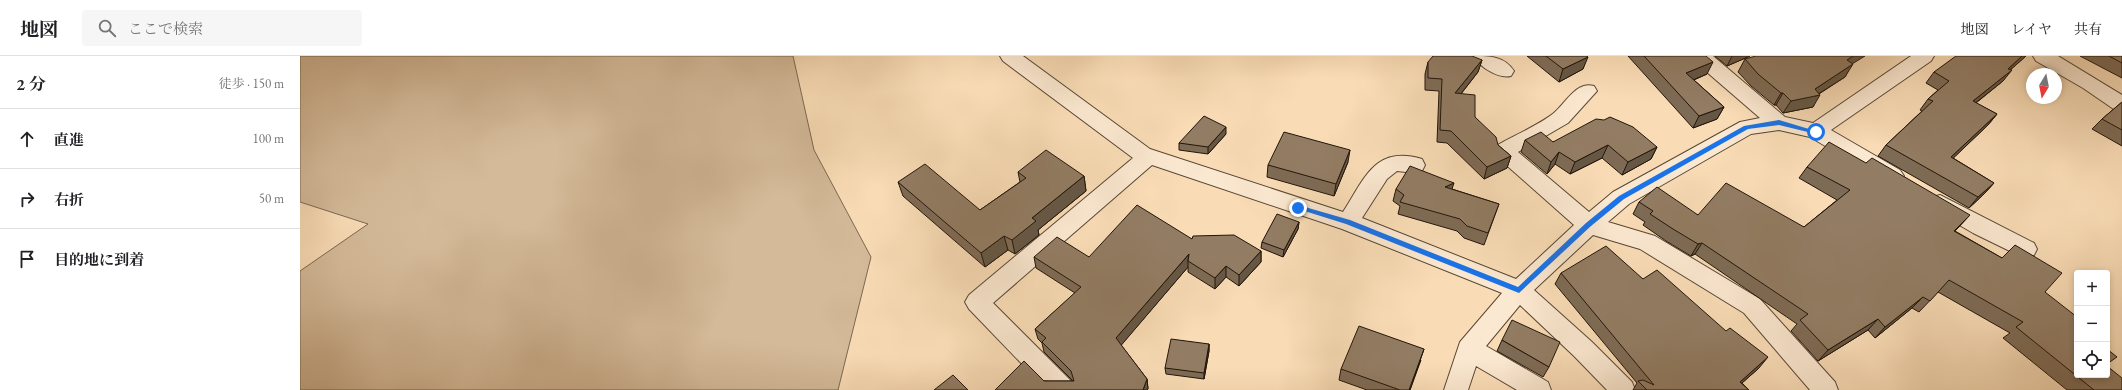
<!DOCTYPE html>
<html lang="ja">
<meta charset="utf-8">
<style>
:root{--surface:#fff;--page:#f6f6f6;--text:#202124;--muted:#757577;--line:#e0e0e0}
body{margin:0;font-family:"EB Garamond","Noto Serif JP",serif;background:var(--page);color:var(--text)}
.controls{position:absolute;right:12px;bottom:12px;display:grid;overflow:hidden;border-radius:4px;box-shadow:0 2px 6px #0003}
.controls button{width:36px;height:36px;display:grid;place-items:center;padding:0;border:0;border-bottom:1px solid var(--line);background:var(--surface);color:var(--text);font:20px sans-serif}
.compass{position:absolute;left:1726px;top:12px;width:36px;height:36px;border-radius:50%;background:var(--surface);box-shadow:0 2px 6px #0003;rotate:190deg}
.stop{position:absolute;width:12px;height:12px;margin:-9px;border:3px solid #1a73e8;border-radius:50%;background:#fff}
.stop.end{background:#1a73e8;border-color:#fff;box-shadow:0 1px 4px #0008}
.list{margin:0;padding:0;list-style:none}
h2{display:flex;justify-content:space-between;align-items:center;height:52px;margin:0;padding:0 16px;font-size:17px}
h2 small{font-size:13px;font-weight:400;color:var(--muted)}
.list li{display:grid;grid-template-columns:26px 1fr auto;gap:12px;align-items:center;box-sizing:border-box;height:60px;padding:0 16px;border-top:1px solid var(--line)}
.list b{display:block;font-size:15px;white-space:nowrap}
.list em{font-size:13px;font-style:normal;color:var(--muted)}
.icon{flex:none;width:22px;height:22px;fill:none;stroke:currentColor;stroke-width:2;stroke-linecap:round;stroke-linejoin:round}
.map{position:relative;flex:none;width:1822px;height:334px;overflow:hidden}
header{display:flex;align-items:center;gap:24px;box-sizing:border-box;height:56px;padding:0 20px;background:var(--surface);border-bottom:1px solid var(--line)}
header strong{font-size:19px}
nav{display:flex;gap:22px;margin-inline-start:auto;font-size:14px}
.search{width:280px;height:36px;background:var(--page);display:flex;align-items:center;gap:10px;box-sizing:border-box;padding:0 14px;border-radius:4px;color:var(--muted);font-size:15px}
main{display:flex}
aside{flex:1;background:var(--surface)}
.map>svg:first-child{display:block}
.green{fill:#d4ba99;stroke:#7b6852}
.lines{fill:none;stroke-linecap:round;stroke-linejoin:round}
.minor-casing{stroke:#584735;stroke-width:2}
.minor{fill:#fbe8d0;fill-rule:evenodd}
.wall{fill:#7e6b55;stroke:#22150a}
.shaded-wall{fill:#665745;stroke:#22150a}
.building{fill:#927c63;stroke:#22150a}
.route{fill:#1a73e8}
</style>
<header>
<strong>地図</strong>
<div class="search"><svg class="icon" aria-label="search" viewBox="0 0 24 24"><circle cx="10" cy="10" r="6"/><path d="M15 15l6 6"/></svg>ここで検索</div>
<nav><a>地図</a><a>レイヤ</a><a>共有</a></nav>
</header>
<main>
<aside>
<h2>2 分<small>徒歩 · 150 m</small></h2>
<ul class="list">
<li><svg class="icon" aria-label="ahead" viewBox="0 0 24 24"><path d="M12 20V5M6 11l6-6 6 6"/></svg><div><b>直進</b></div><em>100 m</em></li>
<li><svg class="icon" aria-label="right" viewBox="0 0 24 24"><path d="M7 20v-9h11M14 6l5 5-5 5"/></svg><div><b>右折</b></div><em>50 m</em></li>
<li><svg class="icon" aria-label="arrive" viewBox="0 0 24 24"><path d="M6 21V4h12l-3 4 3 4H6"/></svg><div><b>目的地に到着</b></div></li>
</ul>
</aside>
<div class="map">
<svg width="1822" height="334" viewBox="0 0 1822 334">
<rect width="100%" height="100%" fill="#f9dcb6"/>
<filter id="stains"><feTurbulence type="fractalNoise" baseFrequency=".005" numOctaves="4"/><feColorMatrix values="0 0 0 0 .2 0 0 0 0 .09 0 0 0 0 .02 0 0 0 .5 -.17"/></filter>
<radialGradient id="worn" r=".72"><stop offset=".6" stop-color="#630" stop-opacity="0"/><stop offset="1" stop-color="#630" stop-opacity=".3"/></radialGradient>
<!-- green -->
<path class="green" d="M0,0H493L514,94L571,201L538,334H0V215L68,168L0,146Z"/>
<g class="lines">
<defs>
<g id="minor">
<path d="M700,0H723L850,93L1043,156C1065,122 1075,89 1122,103L1125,109L1122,115L1115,117L1097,115L1087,123L1062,162L1216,223L1274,169L1196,100L1193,95L1196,90C1211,81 1243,67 1255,56C1267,45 1277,25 1294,30L1297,35L1268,67L1218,96L1289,156L1313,136L1440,66L1460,62L1394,5L1391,0H1413L1485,61L1513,67L1611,0H1634L1631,5L1531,74L1600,114L1604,120L1600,126L1593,128L1586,126L1510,81L1479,74L1451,78L1329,148L1308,166L1355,180L1460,243L1535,326L1538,334H1510L1444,257L1340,193L1293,179L1234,234L1292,286L1332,326L1335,334H1307L1274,300L1220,249L1186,290L1248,326L1251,334H1217L1176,310L1168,334H1144L1160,286L1202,237L1042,173L852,109L693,247L772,326L775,334H747L669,253L665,246L669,239L833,102L703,5Z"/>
<path d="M1173,0C1190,0 1204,0 1214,15L1211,20C1198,23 1180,11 1173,0Z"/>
<path d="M1733,0H1758L1822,39V56L1815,54L1783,32L1736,5Z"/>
<path d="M1640,139L1734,187L1737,193L1734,199L1726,202L1718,199L1673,177L1632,153L1629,147L1632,141Z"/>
</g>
</defs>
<!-- minor casing -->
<use href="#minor" class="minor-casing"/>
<!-- minor -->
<use href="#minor" class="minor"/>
</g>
<!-- wall -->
<g class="wall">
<path d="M1227,0H1287L1283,13L1259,26Z"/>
<path d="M1328,0H1406L1407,18L1394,24L1424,51L1417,63L1393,72Z"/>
<path d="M1415,0H1450L1427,10Z"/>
<path d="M1726,0L1710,14L1703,25L1676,47L1697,58L1688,69L1653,102L1694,127L1684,138L1669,152L1578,100L1586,89L1622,55L1620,54L1628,43L1638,34L1626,27L1634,16Z"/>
<path d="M1780,0H1822V22Z"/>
<path d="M1445,3L1552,8L1545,21L1519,38L1513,51L1483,57L1476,49H1474L1451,30L1438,16Z"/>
<path d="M1182,4L1178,16L1161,38L1175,61L1198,89L1211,100L1207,112L1184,123L1147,87L1137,86L1139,35L1125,34V18L1128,6Z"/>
<path d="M1822,46V90L1792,73L1802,63Z"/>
<path d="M926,78L908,98L879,94V87Z"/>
<path d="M1225,84L1253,86L1357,91L1351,103L1322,119L1302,102L1270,118L1255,108L1247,118L1221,96Z"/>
<path d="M1048,106L1034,140L967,121L968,109Z"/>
<path d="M1507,111L1659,171L1655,175L1702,202L1715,189L1745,236L1777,319L1822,334H1767L1703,282L1710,277L1638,236L1619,256L1612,252L1575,282L1568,274L1518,305L1491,275L1497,268L1395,198L1391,200L1366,185L1343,169L1345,166L1333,158L1339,146L1398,159L1504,171L1537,144L1499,122Z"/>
<path d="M718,116L784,120L786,135L738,174L739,179L715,198L708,194L685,211L603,140L598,126L680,154L720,126Z"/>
<path d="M1096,133H1152L1199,148L1184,189L1164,182L1157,175L1098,158L1100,150L1093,145Z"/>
<path d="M999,166L998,173L983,201L961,192L962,186Z"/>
<path d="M892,183L961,195V206L939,230L926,221L915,233L888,216V211L821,289L847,323L848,333L744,325H773L744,296L742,287L738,283L735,273L775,237L736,212L734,201H789Z"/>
<path d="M1261,217L1343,223L1459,312L1442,327L1449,334H1333L1337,327L1255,228Z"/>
<path d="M1202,284L1249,311L1243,321L1197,295Z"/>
<path d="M909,288V295L904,323L866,318L865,312Z"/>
<path d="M1121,304L1110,334H1067L1039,324L1041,313Z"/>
</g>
<!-- shaded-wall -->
<g class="shaded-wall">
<path d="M1432,0H1450L1427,10Z"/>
<path d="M1553,0H1565L1539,16L1547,4Z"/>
<path d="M1722,0H1726L1699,24L1708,13Z"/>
<path d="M1288,1L1283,13L1259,26L1263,13Z"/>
<path d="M1182,4L1178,16L1152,49L1155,37Z"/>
<path d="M1413,6L1407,18L1381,29L1386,17Z"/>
<path d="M1553,8L1545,21L1515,40L1520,39L1513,51L1483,57L1491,45L1515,33Z"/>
<path d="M1712,14L1703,25L1664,56L1673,45Z"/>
<path d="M1481,37H1483L1476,49H1474Z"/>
<path d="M1424,51L1417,63L1393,72L1399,60Z"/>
<path d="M1697,58L1688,69L1643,112L1651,101Z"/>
<path d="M926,71V78L908,98V91Z"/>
<path d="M1308,89L1302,102L1270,118L1275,106Z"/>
<path d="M1357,91L1351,103L1322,119L1328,106Z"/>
<path d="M1050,94L1048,106L1034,140L1036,128Z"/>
<path d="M1259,96L1255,108L1247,118L1251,106Z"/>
<path d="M1211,100L1207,112L1184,123L1187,111Z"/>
<path d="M784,120L786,135L738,174L739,179L715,198L712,184L732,162Z"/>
<path d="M1154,127L1150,139L1145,131Z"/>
<path d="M1694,127L1684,138L1669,152L1678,141Z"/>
<path d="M1670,159L1659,171L1644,186L1654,175Z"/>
<path d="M999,166L998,173L983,201L984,194Z"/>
<path d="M704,180L708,194L685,211L681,197Z"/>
<path d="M1402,187L1395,198L1391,200L1398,188Z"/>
<path d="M961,195V206L939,230V219Z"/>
<path d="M889,198L888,205V211L818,293L816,282Z"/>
<path d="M926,210V221L915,233V222Z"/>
<path d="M1623,241L1612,252L1575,282L1585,271Z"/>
<path d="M1578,263L1568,274L1518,305L1528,294Z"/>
<path d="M909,288V295L904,323V317Z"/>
<path d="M1124,293L1110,334H1109Z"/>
<path d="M1468,301L1459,312L1434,334L1440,326Z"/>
<path d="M847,323L848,333L847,334H843Z"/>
</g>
<!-- building -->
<g class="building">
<path d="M1133,0H1172L1182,4L1155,37L1175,39V61L1196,81L1198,89L1211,100L1187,111L1151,75L1140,74L1142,23L1128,22V6Z"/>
<path d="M1246,0H1287L1288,1L1263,13Z"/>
<path d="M1344,0H1406L1413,6L1386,17L1424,51L1399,60Z"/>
<path d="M1456,0H1553L1547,4L1553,8L1515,33L1520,39L1491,45L1483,37H1481L1458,18L1445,3Z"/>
<path d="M1656,0H1722L1708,13L1712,14L1673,45L1697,58L1651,101L1694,127L1678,141L1586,89L1633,45L1628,43L1649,25L1634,16Z"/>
<path d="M1809,0H1822V7Z"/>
<path d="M1822,46V74L1802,63Z"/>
<path d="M904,60L926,71L908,91L879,87Z"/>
<path d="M1310,61L1333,71L1357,91L1328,106L1308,89L1275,106L1259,96L1251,106L1225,84L1241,76L1253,86L1296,63L1304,64Z"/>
<path d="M984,76L1050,94L1036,128L968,109Z"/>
<path d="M1529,86L1566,107L1572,102L1670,159L1654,175L1702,202L1715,189L1762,217L1745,236L1777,261V319H1807V310L1822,322V334H1794L1716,271L1723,266L1649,224L1630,245L1623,241L1585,271L1578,263L1528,294L1500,264L1508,258L1402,187L1398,188L1373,173L1350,158L1353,155L1339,146L1357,131L1398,159L1426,127L1504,171L1550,134L1507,111Z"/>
<path d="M746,94L784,120L732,162L736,165L712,184L704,180L681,197L598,126L625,108L680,154L726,122L718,116Z"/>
<path d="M1110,110L1154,127L1145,131L1199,148L1188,177L1167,170L1160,163L1100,146L1104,139L1096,133Z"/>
<path d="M837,149L892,183L893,180L934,179L961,195L939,219L926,210L915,222L888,205L889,198L816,282L847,323L843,334H695L724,305L744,325H774L771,315L742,286L746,282L735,273L781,231L734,201L757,181L789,201Z"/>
<path d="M977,158L999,166L984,194L962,186Z"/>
<path d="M1306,190L1343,223L1357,214L1426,275L1430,272L1468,301L1440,326L1449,334H1347L1338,325L1343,324L1354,329L1261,217Z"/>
<path d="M1212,264L1260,286L1249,311L1202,284Z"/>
<path d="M1059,270L1124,293L1109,334H1100L1041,313Z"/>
<path d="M871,283L909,288L904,317L865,312Z"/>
<path d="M1807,293L1817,301L1807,308Z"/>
<path d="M653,319L668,334H634Z"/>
</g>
<!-- route -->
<path class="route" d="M1479,64L1519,76L1516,78L1479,69L1448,73L1324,143L1291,170L1219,237L1046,168L995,152L998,149L1050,164L1218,231L1286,167L1319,140L1444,70Z"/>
<rect width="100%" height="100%" filter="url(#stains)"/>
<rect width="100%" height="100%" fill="url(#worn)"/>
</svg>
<div class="controls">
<button>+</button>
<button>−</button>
<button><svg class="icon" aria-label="locate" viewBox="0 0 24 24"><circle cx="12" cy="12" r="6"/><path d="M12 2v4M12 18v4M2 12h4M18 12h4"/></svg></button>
</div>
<svg class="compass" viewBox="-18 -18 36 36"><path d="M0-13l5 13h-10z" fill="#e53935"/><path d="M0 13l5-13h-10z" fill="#757577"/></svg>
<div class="stop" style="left:1516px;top:76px"></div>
<div class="stop end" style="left:998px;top:152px"></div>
</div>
</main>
